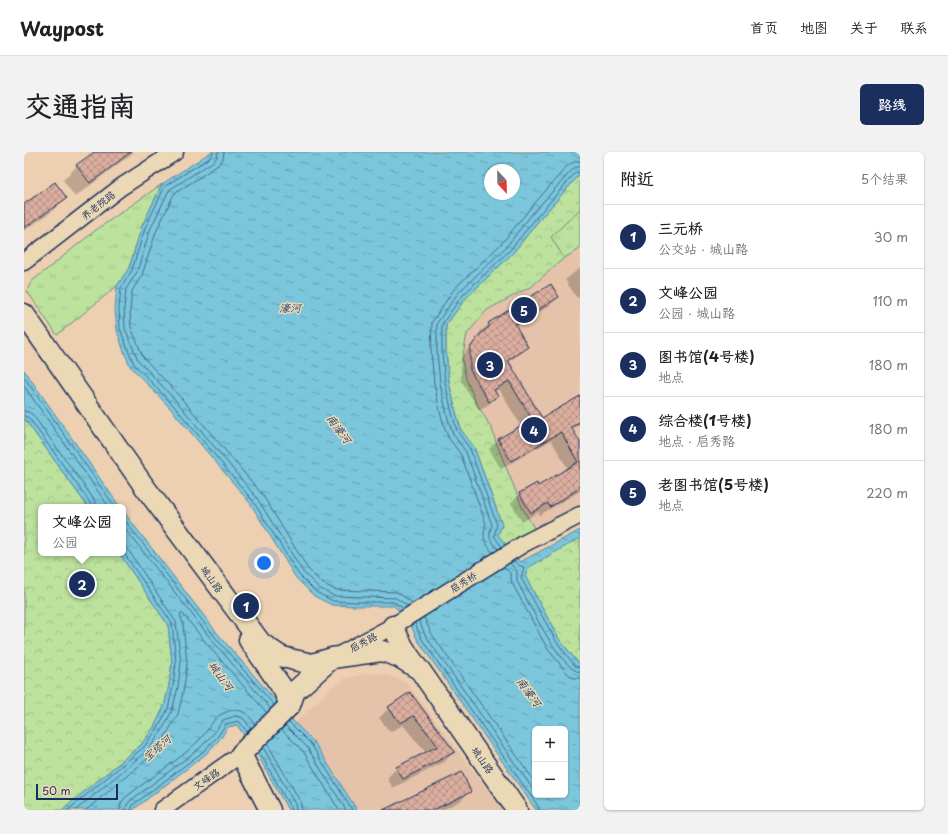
<!DOCTYPE html>
<html lang="zh">
<meta charset="utf-8">
<style>
:root{--surface:#fff;--page:#f2f2f2;--text:#202124;--muted:#757577;--line:#e0e0e0;--accent:#1b2f5e}
body{margin:0;font-family:"Playpen Sans","LXGW WenKai TC",sans-serif;background:var(--page);color:var(--text)}
.controls{position:absolute;right:12px;bottom:12px;display:grid;overflow:hidden;border-radius:6px;box-shadow:0 1px 3px #0004}
.controls button{width:36px;height:36px;display:grid;place-items:center;padding:0;border:0;border-bottom:1px solid var(--line);background:var(--surface);color:var(--text);font:20px sans-serif}
.compass{position:absolute;left:460px;top:12px;width:36px;height:36px;border-radius:50%;background:var(--surface);box-shadow:0 1px 3px #0004;rotate:158deg}
.scale{position:absolute;left:12px;bottom:10px;width:82px;box-sizing:border-box;padding-left:4px;border:2px solid #1b2f5e;border-top:0;font-size:11px;line-height:14px;white-space:nowrap;color:#1b2f5e;-webkit-text-stroke:3px #ebd9b6;paint-order:stroke}
.you{position:absolute;left:240px;top:411px;width:14px;height:14px;margin:-10px;border:3px solid #fff;border-radius:50%;background:#1a73e8;box-shadow:0 0 0 6px #1a73e833}
.badge{display:grid;place-items:center;width:26px;height:26px;border-radius:50%;background:var(--accent);color:#fff;font-size:13px;font-weight:700}
.pin{position:absolute;translate:-50% -50%;border:2px solid #fff;box-shadow:0 1px 4px #0006}
.popup{position:absolute;left:14px;top:352px;width:88px;height:52px;box-sizing:border-box;display:grid;place-content:center;border-radius:6px;background:var(--surface);filter:drop-shadow(0 1px 3px #0005);font-size:13px;white-space:nowrap;color:var(--muted)}
.popup b{font-size:15px;color:var(--text)}
.popup::after{content:'';position:absolute;left:50%;top:100%;margin-left:-8px;border:8px solid transparent;border-top-color:var(--surface)}
.list{margin:0;padding:0;list-style:none}
h2{display:flex;justify-content:space-between;align-items:center;height:52px;margin:0;padding:0 16px;font-size:17px}
h2 small{font-size:13px;font-weight:400;color:var(--muted)}
.list li{display:grid;grid-template-columns:26px 1fr auto;gap:12px;align-items:center;box-sizing:border-box;height:64px;padding:0 16px;border-top:1px solid var(--line)}
.list b{display:block;font-size:15px;white-space:nowrap}
.list p{margin:0;font-size:13px;white-space:nowrap;color:var(--muted)}
.list em{font-size:13px;font-style:normal;color:var(--muted)}
.map{position:relative;flex:none;width:556px;height:658px;overflow:hidden;border-radius:6px}
header{display:flex;align-items:center;gap:24px;box-sizing:border-box;height:56px;padding:0 20px;background:var(--surface);border-bottom:1px solid var(--line)}
header strong{font-size:19px}
nav{display:flex;gap:22px;margin-inline-start:auto;font-size:14px}
.intro{display:flex;align-items:center;justify-content:space-between;box-sizing:border-box;height:96px;padding:0 24px}
h1{margin:0;font-size:28px}
.button{padding:10px 18px;border-radius:6px;background:var(--accent);color:#fff;font-size:14px;font-weight:700}
main{display:flex;gap:24px;padding:0 24px}
aside{flex:1;background:var(--surface);border-radius:6px;box-shadow:0 1px 3px #0004}
.map>svg:first-child{display:block}
.built{fill:#e4c3aa}
.grass{fill:url(#grass-tufts);stroke:#6c887e}
.forest{fill:url(#forest-crowns);stroke:#6c887e}
.water{fill:url(#water-ripples);stroke:#558aa9;fill-rule:evenodd}
.shadow{fill:#0003}
.lines{fill:none;stroke-linecap:round;stroke-linejoin:round}
.shore{stroke:#416b90;stroke-width:1}
.building{fill:url(#building-cross-hatch);stroke:#1b2f5e}
.minor-casing{stroke:#1b2f5e;stroke-width:19}
.major-casing{stroke:#1b2f5e;stroke-width:23}
.minor{stroke:#ebd9b6;stroke-width:16}
.major{stroke:#ebd9b6;stroke-width:20}
.labels{text-anchor:middle;stroke-width:3;stroke-linejoin:round;paint-order:stroke}
.street-label{font-size:10px;fill:#1b2f5e;stroke:#ebd9b6}
.water-label{font-size:11px;font-style:italic;fill:#294671;stroke:#ebd9b6}
</style>
<header>
<strong>Waypost</strong>
<nav><a>首页</a><a>地图</a><a>关于</a><a>联系</a></nav>
</header>
<div class="intro"><h1>交通指南</h1><a class="button">路线</a></div>
<main>
<div class="map">
<svg width="556" height="658" viewBox="0 0 556 658">
<defs>
<pattern id="grass-tufts" width="24" height="20" patternUnits="userSpaceOnUse"><rect width="24" height="20" fill="#bce29d"/><path d="M3 7l-1-3M5 7V3M7 7l1-3M15 17l-1-3M17 17v-4M19 17l1-3" fill="none" stroke="#a1c28a"/></pattern>
<pattern id="forest-crowns" width="20" height="18" patternUnits="userSpaceOnUse"><rect width="20" height="18" fill="#bce29d"/><path d="M2 6a3 3 0 1 1 6 0M12 15a3 3 0 1 1 6 0" fill="none" stroke="#a1c28a"/></pattern>
<pattern id="water-ripples" width="26" height="14" patternUnits="userSpaceOnUse"><rect width="26" height="14" fill="#7bc6db"/><path d="M2 4q2-2 4 0t4 0M15 11q2-2 4 0t4 0" fill="none" stroke="#64a1b5"/></pattern>
<pattern id="building-cross-hatch" width="8" height="8" patternUnits="userSpaceOnUse"><rect width="8" height="8" fill="#dcae9f"/><path d="M0 0l8 8M0 8l8-8" fill="none" stroke="#b28e85"/></pattern>
</defs>
<rect width="100%" height="100%" fill="#edd0b1"/>
<filter id="ink" filterUnits="userSpaceOnUse"><feTurbulence type="fractalNoise" baseFrequency=".025" numOctaves="2"/><feDisplacementMap in="SourceGraphic" scale="8" xChannelSelector="R" yChannelSelector="G"/><feConvolveMatrix kernelMatrix="1 2 1 2 8 2 1 2 1" color-interpolation-filters="sRGB"/></filter>
<g filter="url(#ink)">
<!-- built -->
<g class="built">
<path d="M556,22V355L482,393L478,373L450,295L440,282L432,260L441,147Z"/>
<path d="M342,521L362,522L382,530L479,658H333L290,590L271,571L307,536L320,527Z"/>
</g>
<!-- grass -->
<g class="grass">
<path d="M138,32L118,74L105,116L93,134L33,183L3,139L7,130L72,78Z"/>
<path d="M556,57V97L540,106L526,85Z"/>
</g>
<!-- forest -->
<g class="forest">
<path d="M556,22V57L527,85L540,106L508,134L463,158L443,182L438,208L442,227L452,250L468,277L473,293L499,357L511,378L482,393L474,383L478,373L450,295L437,278L432,260L425,230L422,199V173L441,147L489,101L515,68Z"/>
<path d="M0,266L64,355H17V401H95L144,473L148,510L145,533L140,555L130,575L117,593L38,658H0Z"/>
<path d="M556,386V513L535,487L501,424L505,415Z"/>
</g>
<!-- water -->
<g class="water">
<path d="M187,0H556V22L515,68L489,101L441,147L422,173V199L425,230L432,260L437,278L450,295L478,373L474,383L496,410L556,378V386L505,415L501,424L535,487L556,513V658H512L393,487L384,467L370,454H332L308,453L290,444L272,426L226,351L147,257L106,214L99,197L93,178L91,157L93,134L105,116L118,74L138,32ZM466,18H490V42H466ZM511,577H541V643H511Z"/>
<path d="M0,218L96,355H64L0,266Z"/>
<path d="M99,359L194,482L271,571L290,590L333,658H264L236,607L213,573L204,575L197,586L182,602L109,658H38L117,593L130,575L140,555L145,533L148,510L144,473L95,401H99Z"/>
</g>
<!-- shadow -->
<g class="shadow">
<path d="M71,0H110L51,45L39,28L53,14Z"/>
<path d="M42,46L27,60L0,79V53Z"/>
<path d="M556,116V144L553,146L541,128Z"/>
<path d="M534,145L525,154L491,175L503,195L493,204L484,210L518,267L556,245V273L548,277L556,292V339L516,363L514,360L498,370L487,351L496,342L514,335L544,317L527,288L477,317L465,297L475,287L497,274L475,237L471,240L473,244L464,253L455,258L437,228V206L446,194L457,183L455,181L465,172Z"/>
<path d="M386,541L430,600L420,610L369,636L363,626L373,616L402,601L379,573L366,580L355,566L365,556Z"/>
<path d="M446,639L436,649L418,658H362Z"/>
</g>
<g class="lines">
<!-- shore -->
<g class="shore">
<path d="M189,0L187,5L141,34L121,76L108,118L97,136L95,157L96,177L103,195L110,212L150,254L229,349L275,423L292,440L309,449L332,450H370L380,457"/>
<path d="M194,0L193,5L190,9L145,38L126,78L113,120L102,137L100,157L101,176L114,208L154,251L233,346L279,420L295,436L310,444L372,446L384,454"/>
<path d="M200,0L199,7L194,13L150,42L132,80L118,123L108,139L106,158L107,175L119,205L158,247L238,342L284,417L298,431L312,438L373,440L389,451"/>
<path d="M0,225L91,355"/>
<path d="M0,234L85,355"/>
<path d="M0,259L5,260L9,263L64,339L71,350L72,355"/>
<path d="M0,264L5,266L60,342L67,352V355"/>
<path d="M99,366L191,485L250,553"/>
<path d="M99,374L188,488L247,557"/>
<path d="M478,395L470,384L473,373L446,297L433,279L428,261L421,230L418,200V172L438,144L486,98L512,66L551,21L556,20"/>
<path d="M474,397C465,387 464,386 468,373L442,300L429,282L423,263L416,231L413,200V171L434,141L482,95L508,62L548,18L552,15H556"/>
<path d="M469,401C460,389 458,387 462,372L437,303L424,285L417,264L410,231L407,200L408,170L430,137L478,91L504,59L543,14L550,10L556,9"/>
<path d="M490,409L494,413L500,415L497,426L532,489L551,514L556,515"/>
<path d="M486,411L493,419V429C502,446 537,519 556,520"/>
<path d="M480,415L486,421L488,431L523,496L544,522L550,526H556"/>
<path d="M400,465L407,481L511,630"/>
<path d="M395,468L401,483L511,640"/>
<path d="M391,471L397,486L514,654L515,658"/>
<path d="M265,570L287,592L328,658"/>
<path d="M261,573L283,595L322,658"/>
<path d="M257,577L279,599L315,658"/>
<path d="M243,591L276,649L278,658"/>
<path d="M239,595L271,652L272,658"/>
<path d="M235,599L266,655L267,658"/>
<path d="M44,658L120,595L133,577L144,557L149,534L152,510L148,471L99,400"/>
<path d="M52,658L124,598L137,580L148,559L154,535L157,510L152,470L103,396L99,393"/>
<path d="M62,658L128,603L142,583L154,562L160,536L163,511L159,471L156,463L157,461L159,462L183,492L243,561"/>
<path d="M96,658L97,651L101,646C126,625 156,609 178,585C184,578 190,565 198,562C214,554 222,559 231,572"/>
<path d="M102,658L103,653L106,649L176,596L190,581L199,568L211,564L216,565L220,567L227,577"/>
<path d="M107,658L109,653L180,599L194,584L202,572L215,569L223,580"/>
</g>
</g>
<!-- building -->
<g class="building">
<path d="M70,0H107L66,31L52,13Z"/>
<path d="M31,30L43,46L0,76V52Z"/>
<path d="M527,132L535,145L491,172L504,195L484,208L518,266L556,244V270L547,275L556,290V336L526,355L524,351L507,361L495,341L513,331L514,334L554,310L537,280L487,309L474,287L508,267L485,229L470,238L474,244L465,250L446,218V196L455,183L466,174L464,171Z"/>
<path d="M386,540L431,600L379,627L372,615L414,594L390,564L376,571L364,555Z"/>
<path d="M438,620L447,640L409,658H359Z"/>
</g>
<g class="lines">
<defs>
<g id="minor">
<path d="M0,110L97,35L151,0"/>
<path d="M315,503L369,474L501,391L556,363"/>
<path d="M138,658L217,602"/>
</g>
<g id="major">
<path d="M0,162L120,334L237,491L256,504L270,508L288,512L308,506L358,499L375,505L396,518L493,658"/>
<path d="M369,474C375,488 381,500 391,512"/>
<path d="M225,488L259,537L266,553"/>
<path d="M246,658L217,602L266,553L271,539L306,508"/>
</g>
</defs>
<!-- minor casing -->
<use href="#minor" class="minor-casing"/>
<!-- major casing -->
<use href="#major" class="major-casing"/>
<!-- minor -->
<use href="#minor" class="minor"/>
<!-- major -->
<use href="#major" class="major"/>
</g>
</g>
<g class="labels">
<!-- street labels -->
<g class="street-label">
<text transform="translate(74 53) rotate(-38)" y="4">养老院路</text>
<text transform="translate(188 427) rotate(54)" y="4">城山路</text>
<text transform="translate(439 430) rotate(-32)" y="4">启秀桥</text>
<text transform="translate(339 490) rotate(-28)" y="4">启秀路</text>
<text transform="translate(459 608) rotate(55)" y="4">城山路</text>
<text transform="translate(182 627) rotate(-35)" y="4">文峰路</text>
</g>
<!-- water labels -->
<g class="water-label">
<text x="266" y="160">濠河</text>
<text transform="translate(315 277) rotate(53)" y="4">南濠河</text>
<text transform="translate(197 524) rotate(54)" y="4">城山河</text>
<text transform="translate(505 540) rotate(54)" y="4">南濠河</text>
<text transform="translate(133 596) rotate(-41)" y="4">宝塔河</text>
</g>
</g>
</svg>
<div class="controls">
<button>+</button>
<button>−</button>
</div>
<svg class="compass" viewBox="-18 -18 36 36"><path d="M0-13l5 13h-10z" fill="#e53935"/><path d="M0 13l5-13h-10z" fill="#757577"/></svg>
<div class="scale">50 m</div>
<div class="you"></div>
<div class="pin badge" style="left:222px;top:454px">1</div>
<div class="pin badge" style="left:58px;top:432px">2</div>
<div class="popup"><b>文峰公园</b>公园</div>
<div class="pin badge" style="left:466px;top:213px">3</div>
<div class="pin badge" style="left:510px;top:278px">4</div>
<div class="pin badge" style="left:500px;top:158px">5</div>
</div>
<aside>
<h2>附近<small>5个结果</small></h2>
<ul class="list">
<li><span class="badge">1</span><div><b>三元桥</b><p>公交站 · 城山路</p></div><em>30 m</em></li>
<li><span class="badge">2</span><div><b>文峰公园</b><p>公园 · 城山路</p></div><em>110 m</em></li>
<li><span class="badge">3</span><div><b>图书馆(4号楼)</b><p>地点</p></div><em>180 m</em></li>
<li><span class="badge">4</span><div><b>综合楼(1号楼)</b><p>地点 · 启秀路</p></div><em>180 m</em></li>
<li><span class="badge">5</span><div><b>老图书馆(5号楼)</b><p>地点</p></div><em>220 m</em></li>
</ul>
</aside>
</main>
